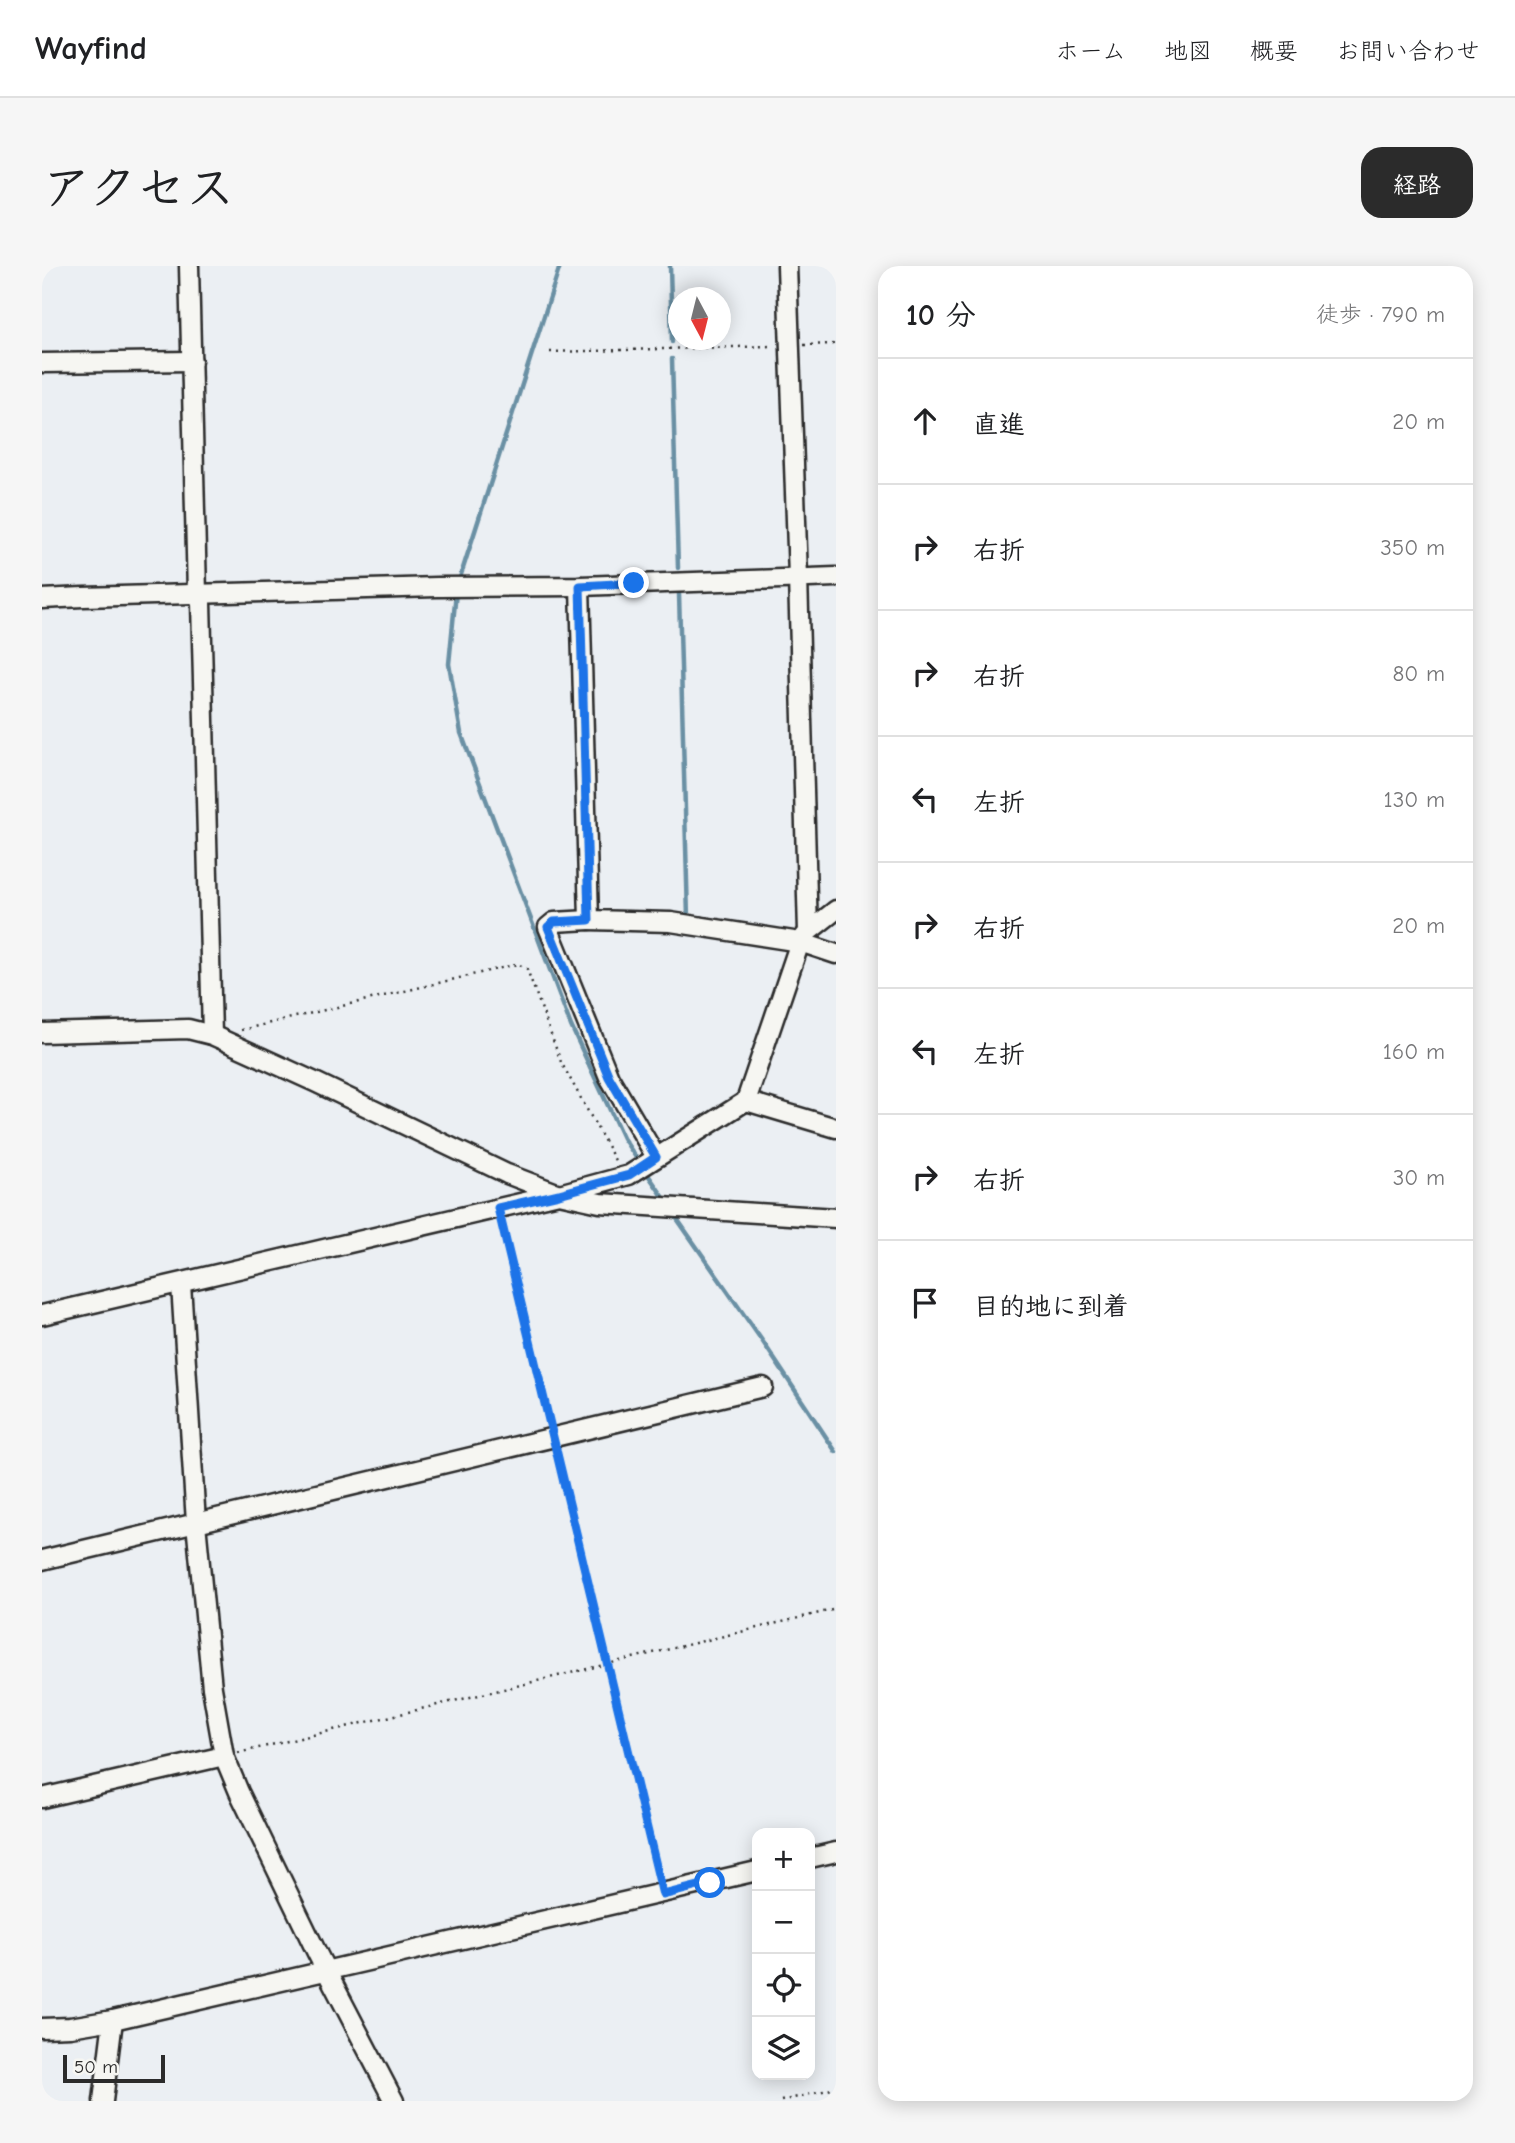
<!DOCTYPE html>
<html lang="ja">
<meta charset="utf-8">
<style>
:root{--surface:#fff;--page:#f6f6f6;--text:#202124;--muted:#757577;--line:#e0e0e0;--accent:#2b2b2b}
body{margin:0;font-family:"Comic Neue","Klee One",sans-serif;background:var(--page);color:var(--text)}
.controls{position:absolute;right:21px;bottom:21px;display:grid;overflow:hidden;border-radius:14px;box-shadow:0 4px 18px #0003}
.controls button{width:63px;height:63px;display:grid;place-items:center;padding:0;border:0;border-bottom:2px solid var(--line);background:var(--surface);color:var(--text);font:35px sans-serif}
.compass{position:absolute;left:626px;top:21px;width:63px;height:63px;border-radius:50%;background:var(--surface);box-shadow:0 4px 18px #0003;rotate:173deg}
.scale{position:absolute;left:21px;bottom:18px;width:102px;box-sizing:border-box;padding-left:7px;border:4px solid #2b2b2b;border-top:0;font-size:19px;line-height:24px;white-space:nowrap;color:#2b2b2b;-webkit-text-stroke:5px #f6f6f2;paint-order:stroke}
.stop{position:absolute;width:21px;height:21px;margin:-16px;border:5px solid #1a73e8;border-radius:50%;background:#fff}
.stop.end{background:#1a73e8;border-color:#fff;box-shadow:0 2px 7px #0008}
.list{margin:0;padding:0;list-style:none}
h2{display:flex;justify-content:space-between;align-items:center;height:91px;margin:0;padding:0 28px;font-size:30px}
h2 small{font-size:23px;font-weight:400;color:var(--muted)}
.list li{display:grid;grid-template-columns:46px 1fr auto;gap:21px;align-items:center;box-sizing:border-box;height:126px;padding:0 28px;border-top:2px solid var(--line)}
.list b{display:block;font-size:26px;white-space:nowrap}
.list em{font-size:23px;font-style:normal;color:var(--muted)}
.icon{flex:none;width:38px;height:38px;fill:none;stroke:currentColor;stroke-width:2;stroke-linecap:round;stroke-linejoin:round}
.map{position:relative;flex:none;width:794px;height:1835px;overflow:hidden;border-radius:21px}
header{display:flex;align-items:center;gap:42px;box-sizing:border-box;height:98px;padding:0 35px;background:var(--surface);border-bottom:2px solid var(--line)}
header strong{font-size:33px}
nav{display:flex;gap:38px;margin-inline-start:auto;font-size:24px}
.intro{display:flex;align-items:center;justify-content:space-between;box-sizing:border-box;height:168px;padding:0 42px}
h1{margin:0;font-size:49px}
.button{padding:18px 32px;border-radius:21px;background:var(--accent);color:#fff;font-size:24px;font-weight:700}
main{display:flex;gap:42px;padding:0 42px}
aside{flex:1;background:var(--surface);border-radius:21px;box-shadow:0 4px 18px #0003}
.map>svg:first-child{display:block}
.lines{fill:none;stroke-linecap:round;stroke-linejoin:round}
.stream{stroke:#6a90a4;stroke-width:4.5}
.minor-casing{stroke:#2b2b2b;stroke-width:23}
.path{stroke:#2b2b2b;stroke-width:2.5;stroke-dasharray:2 5;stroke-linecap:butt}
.minor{stroke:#f6f6f2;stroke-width:18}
.route{stroke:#1a73e8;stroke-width:9}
</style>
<header>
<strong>Wayfind</strong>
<nav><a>ホーム</a><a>地図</a><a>概要</a><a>お問い合わせ</a></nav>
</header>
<div class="intro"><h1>アクセス</h1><a class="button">経路</a></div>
<main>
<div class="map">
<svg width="794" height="1835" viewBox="0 0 794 1835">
<rect width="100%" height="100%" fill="#ebeff3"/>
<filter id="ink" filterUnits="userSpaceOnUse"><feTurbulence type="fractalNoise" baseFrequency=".0143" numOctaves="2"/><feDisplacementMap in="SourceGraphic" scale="14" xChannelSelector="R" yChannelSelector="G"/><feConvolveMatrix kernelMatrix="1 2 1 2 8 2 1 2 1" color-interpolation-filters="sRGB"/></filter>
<g filter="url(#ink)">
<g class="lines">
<!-- stream -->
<g class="stream">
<path d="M628,0L630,76"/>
<path d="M630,93L636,302"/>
<path d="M416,318L518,0"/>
<path d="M414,326L407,398L419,467L529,760L581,872L597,896"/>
<path d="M637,328L646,651"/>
<path d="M602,903L625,936"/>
<path d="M631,947L721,1076L794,1186"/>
</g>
<defs>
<g id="minor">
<path d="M147,0L155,328L159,336L170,769"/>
<path d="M0,97L150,95"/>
<path d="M538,320L547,654L629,656L758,676L794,688"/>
<path d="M0,333L41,331L395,321L538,320L794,311"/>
<path d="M547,654L512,656L506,661L567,811L614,891"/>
<path d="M766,666L794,644"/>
<path d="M0,767L146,763L170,769L273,816L465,908L517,928L558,937L794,952"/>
<path d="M704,835L794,862"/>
<path d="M139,1018L154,1257L170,1422L182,1490L197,1526L276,1689L352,1835"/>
<path d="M0,1049L517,928L587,909L704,835L758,676L766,666L756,311L745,0"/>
<path d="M0,1294L721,1121"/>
<path d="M0,1532L182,1490"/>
<path d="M768,1592L794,1586"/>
<path d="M0,1762L28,1761L71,1754L715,1605"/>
<path d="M61,1835L71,1754"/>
</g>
</defs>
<!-- minor casing -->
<use href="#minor" class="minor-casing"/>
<!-- path -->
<g class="path">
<path d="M762,79L794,78"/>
<path d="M508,86L731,80"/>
<path d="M199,764L476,698L485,703L519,796L575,898"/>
<path d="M459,956L508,1157"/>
<path d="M515,1187L617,1613"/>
<path d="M196,1487L794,1343"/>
<path d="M739,1835L794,1822"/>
</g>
<!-- minor -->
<use href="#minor" class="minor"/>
</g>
</g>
<g class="lines" filter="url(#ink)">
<!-- route -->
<path class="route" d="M592,317L538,320L547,654L512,656L506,661L567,811L614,891L587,909L517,928L456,942L621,1629L668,1617"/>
</g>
</svg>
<div class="controls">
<button>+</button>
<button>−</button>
<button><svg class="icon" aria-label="locate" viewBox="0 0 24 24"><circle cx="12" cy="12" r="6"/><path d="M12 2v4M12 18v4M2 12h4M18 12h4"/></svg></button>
<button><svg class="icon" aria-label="layers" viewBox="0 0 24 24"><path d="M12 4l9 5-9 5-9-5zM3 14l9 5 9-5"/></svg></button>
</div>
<svg class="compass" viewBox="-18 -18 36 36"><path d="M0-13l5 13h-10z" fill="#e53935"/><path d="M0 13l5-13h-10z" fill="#757577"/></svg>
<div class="scale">50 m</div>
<div class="stop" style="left:668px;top:1617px"></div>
<div class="stop end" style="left:592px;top:317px"></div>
</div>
<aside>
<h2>10 分<small>徒歩 · 790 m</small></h2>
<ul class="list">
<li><svg class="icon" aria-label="ahead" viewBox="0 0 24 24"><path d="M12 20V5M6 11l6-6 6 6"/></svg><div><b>直進</b></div><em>20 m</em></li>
<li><svg class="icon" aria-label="right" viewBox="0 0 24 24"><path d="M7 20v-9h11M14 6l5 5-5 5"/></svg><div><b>右折</b></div><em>350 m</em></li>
<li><svg class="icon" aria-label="right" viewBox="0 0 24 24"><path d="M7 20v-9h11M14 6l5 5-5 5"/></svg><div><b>右折</b></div><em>80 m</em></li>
<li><svg class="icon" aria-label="left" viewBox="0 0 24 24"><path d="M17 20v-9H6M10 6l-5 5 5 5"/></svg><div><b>左折</b></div><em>130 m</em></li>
<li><svg class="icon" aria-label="right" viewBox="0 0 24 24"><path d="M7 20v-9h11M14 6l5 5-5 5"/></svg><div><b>右折</b></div><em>20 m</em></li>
<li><svg class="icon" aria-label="left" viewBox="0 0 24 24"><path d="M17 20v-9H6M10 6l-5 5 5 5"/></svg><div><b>左折</b></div><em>160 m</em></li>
<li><svg class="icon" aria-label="right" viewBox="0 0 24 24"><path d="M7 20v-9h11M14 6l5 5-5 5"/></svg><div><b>右折</b></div><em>30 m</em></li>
<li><svg class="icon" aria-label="arrive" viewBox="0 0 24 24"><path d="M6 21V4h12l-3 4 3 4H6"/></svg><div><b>目的地に到着</b></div></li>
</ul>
</aside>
</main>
